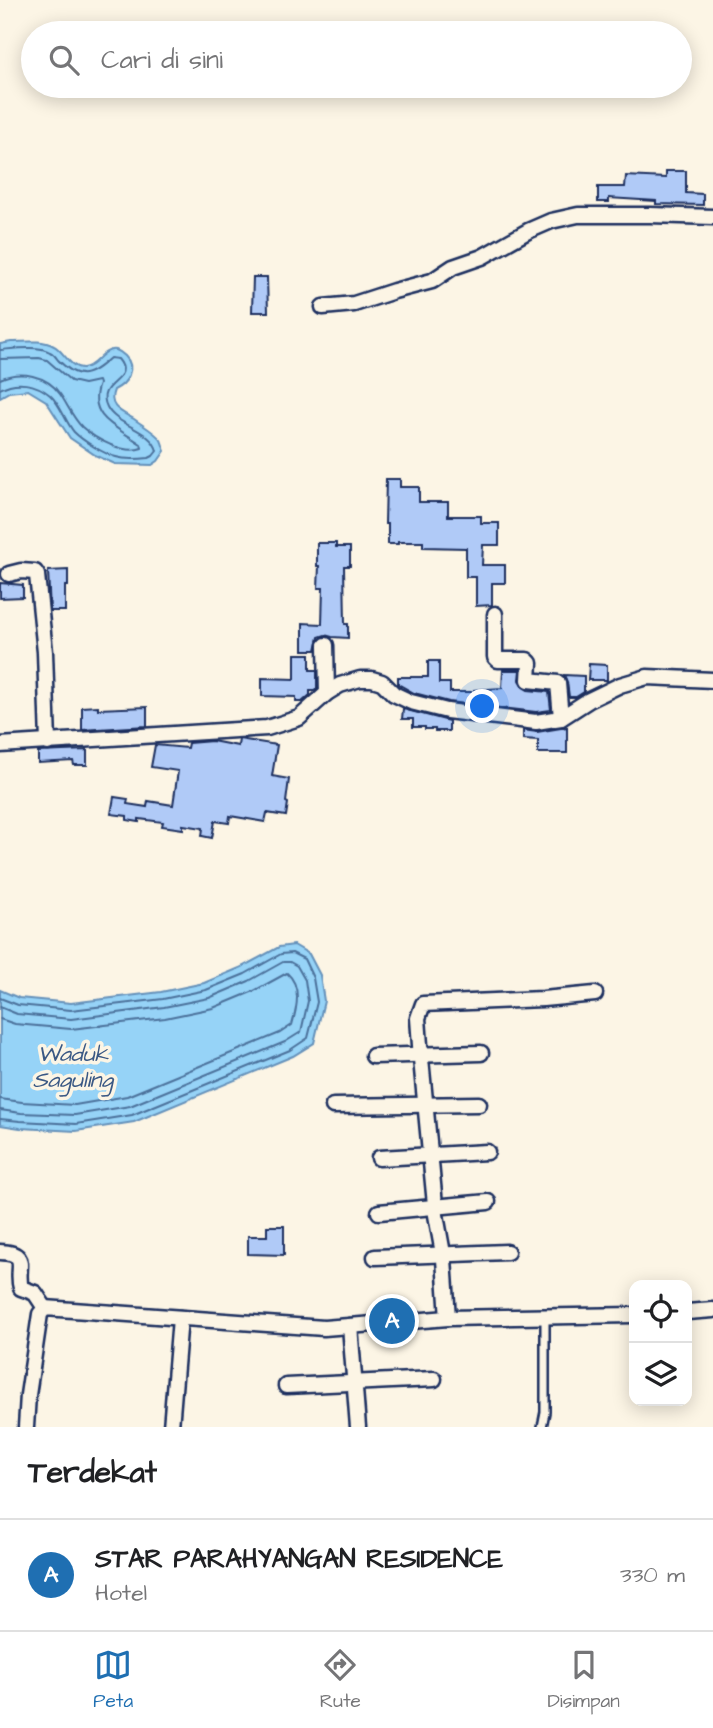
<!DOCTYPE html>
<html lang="id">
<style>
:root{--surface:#fff;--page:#f6f6f6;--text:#202124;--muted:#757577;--line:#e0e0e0;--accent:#1f6fb2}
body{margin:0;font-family:"Architects Daughter",sans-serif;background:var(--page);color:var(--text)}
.controls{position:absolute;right:21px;bottom:21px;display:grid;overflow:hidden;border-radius:14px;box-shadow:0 4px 18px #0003}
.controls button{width:63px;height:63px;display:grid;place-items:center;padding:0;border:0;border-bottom:2px solid var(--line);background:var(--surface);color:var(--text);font:35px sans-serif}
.you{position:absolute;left:483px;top:707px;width:24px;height:24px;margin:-18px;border:5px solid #fff;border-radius:50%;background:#1a73e8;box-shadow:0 0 0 10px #1a73e833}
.badge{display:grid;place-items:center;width:46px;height:46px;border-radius:50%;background:var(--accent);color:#fff;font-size:23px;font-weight:700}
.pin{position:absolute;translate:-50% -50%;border:4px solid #fff;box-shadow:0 2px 7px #0006}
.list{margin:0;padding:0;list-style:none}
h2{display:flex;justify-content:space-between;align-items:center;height:91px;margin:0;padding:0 28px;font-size:30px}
h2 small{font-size:23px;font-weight:400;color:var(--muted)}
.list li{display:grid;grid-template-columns:46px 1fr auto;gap:21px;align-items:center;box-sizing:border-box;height:112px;padding:0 28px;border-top:2px solid var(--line)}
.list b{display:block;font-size:26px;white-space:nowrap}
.list p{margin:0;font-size:23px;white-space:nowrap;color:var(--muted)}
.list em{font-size:23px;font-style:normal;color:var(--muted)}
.icon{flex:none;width:38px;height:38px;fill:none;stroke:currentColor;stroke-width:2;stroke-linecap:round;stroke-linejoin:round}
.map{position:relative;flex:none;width:713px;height:1427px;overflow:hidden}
.search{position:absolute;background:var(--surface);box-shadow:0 4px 18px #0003;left:21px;right:21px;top:21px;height:77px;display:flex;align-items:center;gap:18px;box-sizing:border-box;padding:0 24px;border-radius:38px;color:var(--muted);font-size:26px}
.sheet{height:203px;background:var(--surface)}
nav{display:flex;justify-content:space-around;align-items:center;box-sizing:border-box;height:98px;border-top:2px solid var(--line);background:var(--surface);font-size:19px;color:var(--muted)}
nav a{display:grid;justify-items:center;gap:4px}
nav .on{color:var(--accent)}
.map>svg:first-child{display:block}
.water{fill:#96d3f7;stroke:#6591ba;stroke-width:2}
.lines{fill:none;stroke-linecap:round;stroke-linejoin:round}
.shore{stroke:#4c719b;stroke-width:2}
.building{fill:#b0caf7;stroke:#1b2f5e;stroke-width:2}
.lane-casing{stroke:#1b2f5e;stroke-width:12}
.street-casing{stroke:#1b2f5e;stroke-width:19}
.lane{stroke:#fcf5e5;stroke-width:7}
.street{stroke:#fcf5e5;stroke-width:14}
.labels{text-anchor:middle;stroke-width:7;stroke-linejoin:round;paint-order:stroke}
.water-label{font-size:23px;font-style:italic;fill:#3a5884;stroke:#fcf5e5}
</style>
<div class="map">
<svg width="713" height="1427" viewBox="0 0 713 1427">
<rect width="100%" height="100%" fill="#fcf5e5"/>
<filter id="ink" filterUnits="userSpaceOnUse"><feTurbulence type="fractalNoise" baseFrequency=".0143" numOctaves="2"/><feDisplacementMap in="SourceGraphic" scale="14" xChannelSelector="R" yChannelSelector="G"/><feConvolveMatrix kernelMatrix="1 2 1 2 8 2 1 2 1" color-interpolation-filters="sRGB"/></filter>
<g filter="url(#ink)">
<!-- water -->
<g class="water">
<path d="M11,342C24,342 41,339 54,346C63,350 70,369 83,368C96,367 102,348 116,350C119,351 123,354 125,356C137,368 127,384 114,390C107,407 122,412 134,419C142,425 155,432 161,440C162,442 164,449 165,451L158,461L152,465L115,464L95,455L70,438L46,401L28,390L9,392L0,397V344Z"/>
<path d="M294,945L309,954L320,975L324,1001L314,1043L293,1056L134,1122L76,1131L20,1128L0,1125V990L19,998L71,1003L161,992L204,983L242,967L279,947Z"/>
</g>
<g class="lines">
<!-- shore -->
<g class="shore">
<path d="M0,350C13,349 39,345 50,352C54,354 56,357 58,360C80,382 90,376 110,358L118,359C137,381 94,381 107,407C116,426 153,430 157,451L153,456L149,458C139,459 126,460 116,457C104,454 83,441 74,432C65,421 61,405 50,395C36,383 16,380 0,389"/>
<path d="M0,359L39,358L47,360L71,381L84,384L98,381L99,384C86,418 119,428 141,444L142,448C124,455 95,439 82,427C73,418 67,404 60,394C47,375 20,370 0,379"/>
<path d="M0,998L18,1005L71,1010L163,999L206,990L245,974L281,954L292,953L304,959L313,978L317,1002L308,1038L290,1050L132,1115L76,1124L20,1121L0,1119"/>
<path d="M0,1007L17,1014L71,1019L164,1007L209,998L249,981L283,962H290L297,966L305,980L308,1001L301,1032L285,1042L130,1106L75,1115L21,1113L0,1110"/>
<path d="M0,1019L15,1024L71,1029L165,1018L213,1008L254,991L287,973C302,986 297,1008 292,1025L280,1033L127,1096L75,1105L22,1102L0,1099"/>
</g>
</g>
<!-- building -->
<g class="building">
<path d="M666,171H686V193L703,194V205L656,204V201L609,198V202H598V187H625L626,176L666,178Z"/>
<path d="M253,277H267L268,312H252Z"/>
<path d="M386,479H400V487H419V502H448V516H481V523H499V545H483L482,565H505V583H492V605L476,606V577H466V548L423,547V542H398V544H388V524H385Z"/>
<path d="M317,543H336V547H350V566H344L345,624H348V638L332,637L325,635L319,637L316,650H303V623L322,624L323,588H318L319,566H317Z"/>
<path d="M68,570V586H65V611H50L48,571Z"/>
<path d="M0,583L23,585V597L0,598Z"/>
<path d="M295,654H310V670H317V689L314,691H310V695L302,702H296V697L262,696V678L295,679Z"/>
<path d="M428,661H439V683H450V692H474V690L502,688L503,670H520L519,680L523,687L528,690L549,692L551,710L536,712L449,702L414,693L398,684V677H428Z"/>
<path d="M589,664L607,665V680H588Z"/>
<path d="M564,675L584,676V692L576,697H569L567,682Z"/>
<path d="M98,706V709L147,707V726L82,730V707Z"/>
<path d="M403,709L449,721V731H435V729H425V727H413V719H402Z"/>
<path d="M567,727V753H538V740L523,739V730L537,732Z"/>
<path d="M239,739L277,745L272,776L289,779L286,802L288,803L286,816L267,813L265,822L230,816L229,823L215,821L212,838L202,836L203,828L183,825V829L162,826L163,822L139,819V822L127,820V816L111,814L114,797L128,799L127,804L147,807L148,801L173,805L178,771L151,767L155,745L187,748L188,743L212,741L238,746Z"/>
<path d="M87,750V765H74L73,761L38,763V752Z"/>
<path d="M267,1226H284V1255L248,1254V1236H267Z"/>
</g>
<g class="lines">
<defs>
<path id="lane" d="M542,1427L545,1412V1317"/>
<g id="street">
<path d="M323,307L354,304L394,291L432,281L453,267L482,257L528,231L551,221L578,215H650L713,217"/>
<path d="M9,574L21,571L35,572L37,575L45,652L48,743"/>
<path d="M495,614V657L498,660H527L530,663L529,680L558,683L561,718"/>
<path d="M326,645L327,693"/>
<path d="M0,745L267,728L299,718L327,693L340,685L360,679H372L382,682L394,694L411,702L447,711L536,722L561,718L589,700L620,685L647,677L713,680"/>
<path d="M373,1056L481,1053"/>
<path d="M333,1106L479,1104"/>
<path d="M379,1158L487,1152"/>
<path d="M379,1212L488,1202"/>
<path d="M0,1252C31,1253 15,1268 21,1288L35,1293L45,1308"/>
<path d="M375,1257L507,1252"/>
<path d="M687,1312L713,1310"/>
<path d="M448,1318L444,1259L436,1215L421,1059L418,1018L423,1004L543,999L595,994"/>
<path d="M350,1326L358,1427"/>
<path d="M286,1386L434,1379"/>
<path d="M26,1427L28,1395L40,1314L45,1308L324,1328L448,1318L634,1315"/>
<path d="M171,1427L180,1318"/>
</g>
</defs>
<!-- lane casing -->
<use href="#lane" class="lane-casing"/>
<!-- street casing -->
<use href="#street" class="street-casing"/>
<!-- lane -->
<use href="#lane" class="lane"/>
<!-- street -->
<use href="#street" class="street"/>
</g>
</g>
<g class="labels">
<!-- water labels -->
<g class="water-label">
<text x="73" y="1061">Waduk<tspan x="73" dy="26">Saguling</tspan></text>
</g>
</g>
</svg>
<div class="controls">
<button><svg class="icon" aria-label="locate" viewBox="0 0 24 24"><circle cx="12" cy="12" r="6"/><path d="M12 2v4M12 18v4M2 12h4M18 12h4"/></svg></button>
<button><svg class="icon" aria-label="layers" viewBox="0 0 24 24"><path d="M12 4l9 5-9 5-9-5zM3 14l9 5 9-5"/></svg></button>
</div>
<div class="you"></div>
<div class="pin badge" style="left:392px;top:1321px">A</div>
<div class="search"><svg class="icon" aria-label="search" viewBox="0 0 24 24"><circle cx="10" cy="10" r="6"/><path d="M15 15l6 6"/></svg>Cari di sini</div>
</div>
<section class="sheet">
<h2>Terdekat<small></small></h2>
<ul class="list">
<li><span class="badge">A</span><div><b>STAR PARAHYANGAN RESIDENCE</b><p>Hotel</p></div><em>330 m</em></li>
</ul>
</section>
<nav>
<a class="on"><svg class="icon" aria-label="map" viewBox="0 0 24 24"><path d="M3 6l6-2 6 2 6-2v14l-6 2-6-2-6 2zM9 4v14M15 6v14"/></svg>Peta</a>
<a><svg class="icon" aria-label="directions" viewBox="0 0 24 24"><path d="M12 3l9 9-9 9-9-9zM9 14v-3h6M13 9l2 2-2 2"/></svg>Rute</a>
<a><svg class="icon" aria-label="saved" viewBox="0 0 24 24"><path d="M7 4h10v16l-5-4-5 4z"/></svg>Disimpan</a>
</nav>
